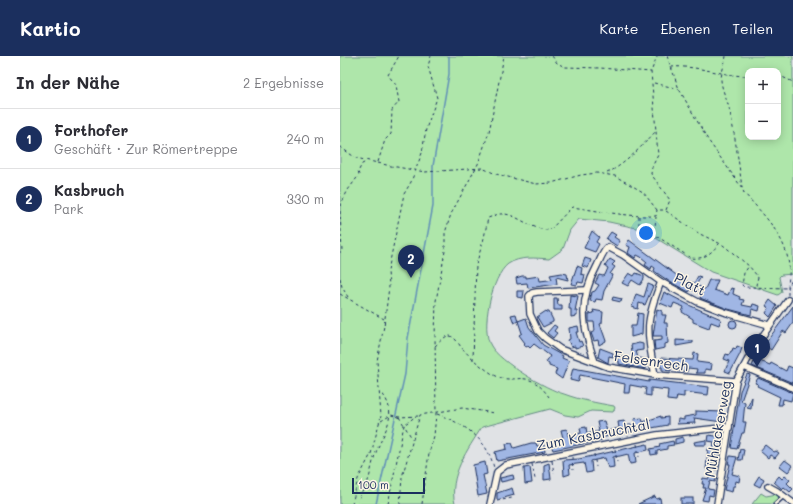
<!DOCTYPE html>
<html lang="de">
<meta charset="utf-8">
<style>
:root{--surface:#fff;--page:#f7f7f7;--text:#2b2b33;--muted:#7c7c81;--line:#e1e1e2;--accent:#1b2f5e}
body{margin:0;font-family:Mali,sans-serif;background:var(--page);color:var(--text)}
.controls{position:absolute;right:12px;top:12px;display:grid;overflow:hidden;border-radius:8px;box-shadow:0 2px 10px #0003}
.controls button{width:36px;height:36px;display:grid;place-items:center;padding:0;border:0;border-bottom:1px solid var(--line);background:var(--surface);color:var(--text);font:20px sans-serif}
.scale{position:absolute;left:12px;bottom:10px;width:73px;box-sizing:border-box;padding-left:4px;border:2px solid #1b2f5e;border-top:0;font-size:11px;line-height:14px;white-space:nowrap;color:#1b2f5e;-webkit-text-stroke:3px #fcf5e5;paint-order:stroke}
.you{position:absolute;left:306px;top:177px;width:14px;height:14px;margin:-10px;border:3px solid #fff;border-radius:50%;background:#1a73e8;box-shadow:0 0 0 6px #1a73e833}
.badge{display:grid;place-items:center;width:26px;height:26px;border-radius:50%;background:var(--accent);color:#fff;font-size:13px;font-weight:700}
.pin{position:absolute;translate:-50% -33px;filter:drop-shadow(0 1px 2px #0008)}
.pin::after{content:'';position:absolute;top:21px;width:14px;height:12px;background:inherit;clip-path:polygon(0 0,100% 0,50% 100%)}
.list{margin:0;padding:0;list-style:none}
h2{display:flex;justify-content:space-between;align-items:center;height:52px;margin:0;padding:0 16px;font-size:17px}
h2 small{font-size:13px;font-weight:400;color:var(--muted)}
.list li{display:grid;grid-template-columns:26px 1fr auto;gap:12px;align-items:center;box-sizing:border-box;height:60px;padding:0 16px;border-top:1px solid var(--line)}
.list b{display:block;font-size:15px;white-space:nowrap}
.list p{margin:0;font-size:13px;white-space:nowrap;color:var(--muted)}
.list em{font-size:13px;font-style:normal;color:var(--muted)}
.map{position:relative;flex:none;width:453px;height:448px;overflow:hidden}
header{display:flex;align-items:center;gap:24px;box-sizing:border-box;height:56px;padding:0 20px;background:var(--accent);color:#fff}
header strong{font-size:19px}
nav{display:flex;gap:22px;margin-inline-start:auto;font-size:14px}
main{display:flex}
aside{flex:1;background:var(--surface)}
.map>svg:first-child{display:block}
.green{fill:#aee6aa;stroke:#648a84;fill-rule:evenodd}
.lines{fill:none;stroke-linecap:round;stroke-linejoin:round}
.stream{stroke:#6291b7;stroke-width:1.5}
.building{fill:#a0b6e4;stroke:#1b2f5e}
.service-casing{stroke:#1b2f5e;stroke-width:5.5}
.minor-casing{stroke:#1b2f5e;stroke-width:8}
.path{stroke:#1b2f5e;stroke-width:1;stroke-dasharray:3 3;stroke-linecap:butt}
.service{stroke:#fcf5e5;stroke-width:2.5}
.minor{stroke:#fcf5e5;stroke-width:5.5}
.labels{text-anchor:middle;stroke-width:3;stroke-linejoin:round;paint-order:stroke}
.street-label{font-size:14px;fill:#1b2f5e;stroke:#fcf5e5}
</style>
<header>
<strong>Kartio</strong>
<nav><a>Karte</a><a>Ebenen</a><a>Teilen</a></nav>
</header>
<main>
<aside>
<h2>In der Nähe<small>2 Ergebnisse</small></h2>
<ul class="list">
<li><span class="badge">1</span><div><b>Forthofer</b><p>Geschäft · Zur Römertreppe</p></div><em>240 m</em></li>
<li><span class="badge">2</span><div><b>Kasbruch</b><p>Park</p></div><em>330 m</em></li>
</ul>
</aside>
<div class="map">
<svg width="453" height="448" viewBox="0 0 453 448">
<rect width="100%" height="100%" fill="#e0e2e5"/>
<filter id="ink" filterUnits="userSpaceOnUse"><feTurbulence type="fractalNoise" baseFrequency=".025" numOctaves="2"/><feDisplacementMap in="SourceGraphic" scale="8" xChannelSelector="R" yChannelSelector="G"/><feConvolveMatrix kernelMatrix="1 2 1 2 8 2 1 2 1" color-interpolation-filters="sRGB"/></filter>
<g filter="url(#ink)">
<!-- green -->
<g class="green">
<path d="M0,0H453V218L441,219L439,221L442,236L438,239L371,216L301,173L269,166L239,163L230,174L223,193L209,203C196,202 180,200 168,208C152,220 140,273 151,290C160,306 206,333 224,338C240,344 257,347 274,350L275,352L273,356L251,355L238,361L225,359L210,353L142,371C128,393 108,420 115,448H0ZM408,15H438V81H408Z"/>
<path d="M421,437L426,440L437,438L440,441L432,448H412Z"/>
</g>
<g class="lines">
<!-- stream -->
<path class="stream" d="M36,448L65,318L68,282L93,150V110L109,18V0"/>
</g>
<!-- building -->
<g class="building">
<path d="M252,175L259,181L256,186L259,188L255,196L244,192Z"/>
<path d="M271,176L276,179L274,181L280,185L277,190L266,183Z"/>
<path d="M289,184L343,224L354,227L358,220L361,221L356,229L365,233L369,224H378L374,234L388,239L391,232L394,233L393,238L400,241L399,243L404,244L402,249L412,251L413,248L420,250L419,255L412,253L411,259L388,253L360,242L362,238L354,234H350L349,236L330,226L314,215L315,212L312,210L311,213L305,209L307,206L301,201L297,199L295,202L288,197L290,191L286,189Z"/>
<path d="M245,202L251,204L248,212L242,210Z"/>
<path d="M270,203L275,206L272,209L275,211L270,218L272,219L271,222L264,235L262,244L256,243L255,246L250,245L252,236L255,235L259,229L255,227L259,219L263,220L265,219L268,212L265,210Z"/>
<path d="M237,210L242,212L241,218L245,219L243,227L238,226L237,229L231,228Z"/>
<path d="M222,217L227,218L228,224L216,221L217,228L188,232L187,227L177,228L176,222L182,220H186V222L199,220L200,225L208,224L212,223L210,219Z"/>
<path d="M289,217L294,220L296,217L304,220V223L300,229L292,224L288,230L282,227Z"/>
<path d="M308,228L313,230L305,249L299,247L298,253L292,251L296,238L304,241Z"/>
<path d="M177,235H184L183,242L177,241Z"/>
<path d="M324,236L351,250L381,263L379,269L371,266L369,272L353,266V263L342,256L344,251L334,247L332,252L320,247Z"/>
<path d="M230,239L238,240L235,255H237V260L231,261V253H229Z"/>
<path d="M273,241L282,243L281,246L272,244Z"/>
<path d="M214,242H217L218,249H222V254H214Z"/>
<path d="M430,244L437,250L430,261L426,257L429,252L426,250Z"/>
<path d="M453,250V267L446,277L443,275L431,294L424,289Z"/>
<path d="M317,253L322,255V259H326L324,267H327L328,287L325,288V292L315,294L314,285L322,284V280H313Z"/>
<path d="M253,254L263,256L262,267L260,268L266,285L259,289L258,284L254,285L251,277L255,275L254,266H249V258L254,257Z"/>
<path d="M206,255L207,256H209L213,264V266L203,271L197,261Z"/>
<path d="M298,257L303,258L302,278L291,281V270H296Z"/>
<path d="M176,258L178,265L186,262L189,271L203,289L223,300L222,302L229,305L222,323L215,318L217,313L209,310V308L206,306L210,300L194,288L190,292L188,290L186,291L184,288L185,287L179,279L182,277L178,265L174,267L171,259Z"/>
<circle cx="393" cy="268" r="4"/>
<path d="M214,269L217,271L214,275L217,277L213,282L207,277Z"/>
<path d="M238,270L239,276H236L239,286L241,285L243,290L235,292V290L231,291L228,284L230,283L229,272Z"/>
<path d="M336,284L353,285V287L336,290Z"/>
<path d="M299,287L303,288V294L296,295L298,302L307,303L306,313L279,308V305H277L278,299L293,303L291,289Z"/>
<path d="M397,290L402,292L400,298L390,317L385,315L389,305L384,303L386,298L389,299L391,295H392L393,292L396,293Z"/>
<path d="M260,292L273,297V301L269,300L268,307L258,301Z"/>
<path d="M354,297L358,298L357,306L372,308L371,314L365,313V317H356L357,313L348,312L347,316L339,315L340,312L331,311V315L322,314V311H320L321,302L353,304Z"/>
<path d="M415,303L430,309L431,307L446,315L448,310L453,312V327L412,310Z"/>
<path d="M233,312L309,326V324L369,331L368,339L344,336V341L337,340L336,345L327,344L328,334L311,332V340L305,339L306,332L290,329L289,337H284L285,328L240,319L238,326L230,324Z"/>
<path d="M407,318L410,319L401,345L405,347L404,356L403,366H406L404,377H402L397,393L391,392L400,335Z"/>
<path d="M418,322L453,337L451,345L443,343L442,349H438L440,341L417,330L418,328L415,327Z"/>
<path d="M412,341L411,353L407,352Z"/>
<path d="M356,355L383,356L382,366L354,362L355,367L337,368L338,363L344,364V361L356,359Z"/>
<path d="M321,360V362L328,361V369L273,379L261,382L262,384L213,394L210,386L223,382L221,374L227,373L228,380L241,377L240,372L246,371L247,378L259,375L257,366L264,365L267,375L279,372L278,366L284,365L285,370L295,368L294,363L302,362L303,366Z"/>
<path d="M369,379L382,381L380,400L373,399L372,407L378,408L377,414L366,413L368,393H373L374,386L368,385Z"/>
<path d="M343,381V386L335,388V383Z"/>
<path d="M366,384V389H355L354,386Z"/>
<path d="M333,385L334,389L327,390V393L317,395V398L311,399L310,393L320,391L319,388Z"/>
<path d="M172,387L174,392L191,387H196L197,390L204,389L205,396L157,405L155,396L167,393L166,388Z"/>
<path d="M307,388L308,394L295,397L296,407L290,408L288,398L280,400L273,401L274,411L268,412L265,402L251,405L252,416L246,417L244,407L229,409L230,418L224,420L223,404L239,403Z"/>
<path d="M425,389L434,396L436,395L439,397L435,402L430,399L428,402L420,395Z"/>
<path d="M400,393L404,394L402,404H398Z"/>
<path d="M390,400L397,401L392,418L400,420L399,426L396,425L395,430H393L392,436L384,434L390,408H388Z"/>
<path d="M445,404L453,410L448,416L440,410Z"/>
<path d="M145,406L147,418L143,419L147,438L138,440L133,409Z"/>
<path d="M209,407L211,423L204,424V409Z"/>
<path d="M190,411L192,427L185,428L184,412Z"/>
<path d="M173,419L174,423L161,426L160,422Z"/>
<path d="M370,420L376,421L375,426L370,425L368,433L374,434L373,440L369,439L368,445L362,444L366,432H363L364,428H362L363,422L369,423Z"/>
<path d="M419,420L424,423L420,431L414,428Z"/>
<path d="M439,420L442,423L445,420L450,424L447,427L453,433L450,436L444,431L442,433L434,426Z"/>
<path d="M172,432L174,439L157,444V437Z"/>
<path d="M315,440L316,443L320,442L321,448H298Z"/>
<rect x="341" y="442" width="12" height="6"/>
</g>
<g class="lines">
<defs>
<path id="service" d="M435,448L444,440"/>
<g id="minor">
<path d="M246,234L197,236L192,237L189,240L190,258L198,275L205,282L220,293L268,311L315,319L396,325"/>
<path d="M255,306C242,270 238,245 257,210C260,204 263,195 268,191L283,199L321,226L358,246L387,257L429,269"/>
<path d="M404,311L453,332"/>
<path d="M315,319C307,276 304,268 321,226"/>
<path d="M428,430L437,435L453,447"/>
<path d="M150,448L157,416L166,409L317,379L389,371"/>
<path d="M377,448L396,325L414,292L448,244"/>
</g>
</defs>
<!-- service casing -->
<use href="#service" class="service-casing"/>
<!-- minor casing -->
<use href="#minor" class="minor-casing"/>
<!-- path -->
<g class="path">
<path d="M212,0L217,7L225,11L260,12L311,16"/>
<path d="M327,0L339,33L368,84L402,132"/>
<path d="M386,0C385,8 381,17 381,24C382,36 388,45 390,56C395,81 399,107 402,132L404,137C423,158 446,180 449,210C450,217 448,225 448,232L404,231L402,229L404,217L409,210"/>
<path d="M331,11C358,9 382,20 408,20"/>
<path d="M438,19L453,26"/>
<path d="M314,27L339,33"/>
<path d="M0,91L16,102L51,110L85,116L142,112L156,118L196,128L211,127L241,119L257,117L275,120L303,136L317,154H326L330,144L311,118L312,111L318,99L311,16L317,0"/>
<path d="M38,106L45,84L51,78L52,54L59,46L56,29L48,19L59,0"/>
<path d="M267,117C286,108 302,90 317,74"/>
<path d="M0,150L8,134L19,119L18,116L22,108L26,106"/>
<path d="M0,155L2,195L0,197"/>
<path d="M326,155L360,178L383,189L409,210L418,221L416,229L418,232"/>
<path d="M299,160V169L351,202C364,204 371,197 379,188"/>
<path d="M308,178L315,171L316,161"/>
<path d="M0,222L2,231L8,241"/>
<path d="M0,238L44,263"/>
<path d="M448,239V232L453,221"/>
<path d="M95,290C99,287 105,279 110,280C115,281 118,287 121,291C130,301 139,309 151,317C174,333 186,308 209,341"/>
<path d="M133,304L136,209L144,182L148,162C152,161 156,158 160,158C176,156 191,175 210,174L232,151C260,155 288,161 316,160L317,154"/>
<path d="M97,358C124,368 147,382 154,412"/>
<path d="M59,361L64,369L76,360"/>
<path d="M41,365L51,359L59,361L79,360"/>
<path d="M297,388L299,401"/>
<path d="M275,393L277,406"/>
<path d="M254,398L256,411"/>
<path d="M232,401L233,414"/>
<path d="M212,405L214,417"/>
<path d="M192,408L195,423"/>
<path d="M157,445L172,442"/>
<path d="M12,448L18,423L31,398L41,360L37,305L44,270L49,231L48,215L64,138L71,126L82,97L86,73L97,42L88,10L91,0"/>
<path d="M18,448C19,440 24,433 28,425C31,417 32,407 35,399C43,376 60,359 41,336"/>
<path d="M48,448L64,369L73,384"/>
<path d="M60,448L62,421L80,359L122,352L154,357"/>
<path d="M82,448L89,397L94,380L96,358L95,280L96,245L105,195V177L111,158L138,108L149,76L164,0"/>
</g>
<!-- service -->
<use href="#service" class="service"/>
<!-- minor -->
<use href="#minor" class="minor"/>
</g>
</g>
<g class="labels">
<!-- street labels -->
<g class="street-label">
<text transform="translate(350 228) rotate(27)" y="5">Platt</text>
<text transform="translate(311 305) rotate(8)" y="5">Felsenrech</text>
<text transform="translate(378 373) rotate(-80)" y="5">Mühlackerweg</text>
<text transform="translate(253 379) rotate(-11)" y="5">Zum Kasbruchtal</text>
</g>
</g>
</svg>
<div class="controls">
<button>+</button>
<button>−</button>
</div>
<div class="scale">100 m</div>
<div class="you"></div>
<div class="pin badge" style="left:417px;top:311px">1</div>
<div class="pin badge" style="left:71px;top:222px">2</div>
</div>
</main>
